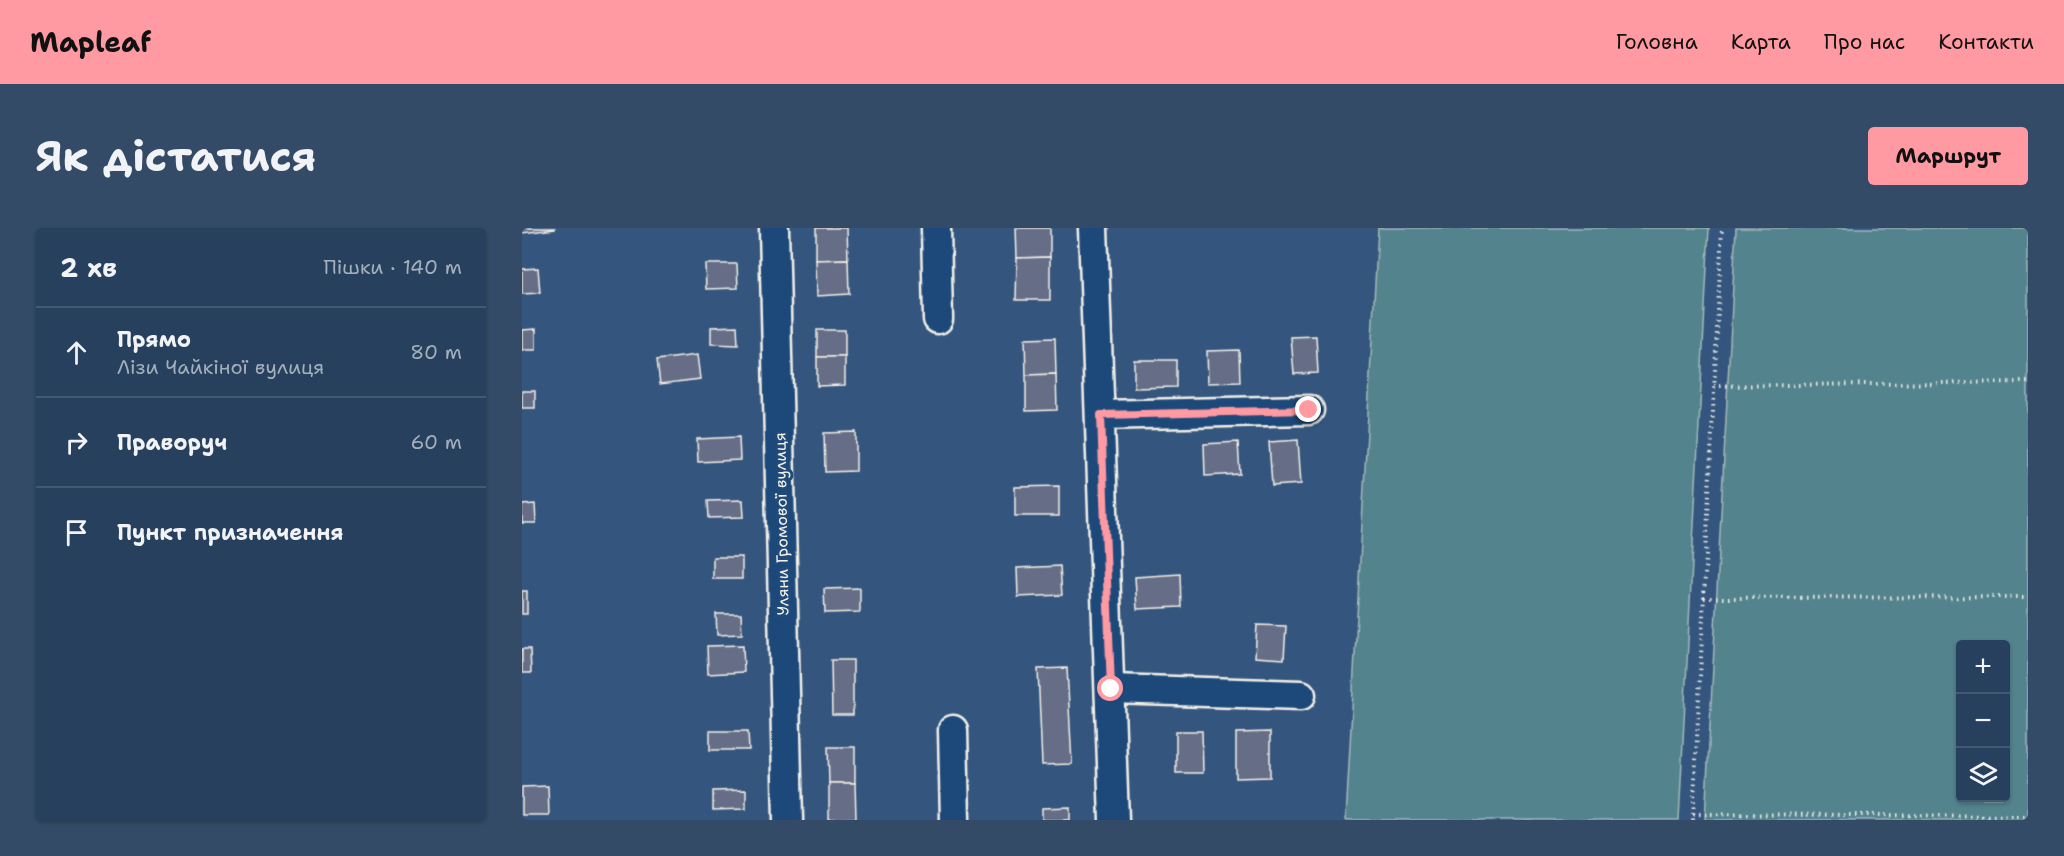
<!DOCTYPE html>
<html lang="uk">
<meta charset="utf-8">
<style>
:root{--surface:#27405e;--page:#334b67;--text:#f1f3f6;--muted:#a4afbc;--line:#435973;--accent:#ff9aa2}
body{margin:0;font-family:"Shantell Sans",sans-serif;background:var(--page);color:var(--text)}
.controls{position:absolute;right:18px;bottom:18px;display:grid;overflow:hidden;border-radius:6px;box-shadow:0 2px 4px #0004}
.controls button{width:54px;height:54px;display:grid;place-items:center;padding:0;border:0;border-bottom:2px solid var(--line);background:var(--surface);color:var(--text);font:30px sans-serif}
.stop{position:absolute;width:18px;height:18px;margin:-14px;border:4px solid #ff9aa2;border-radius:50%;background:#fff}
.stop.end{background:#ff9aa2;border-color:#fff;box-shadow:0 2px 6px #0008}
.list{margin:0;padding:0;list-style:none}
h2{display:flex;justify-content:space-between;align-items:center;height:78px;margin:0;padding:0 24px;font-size:26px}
h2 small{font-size:20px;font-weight:400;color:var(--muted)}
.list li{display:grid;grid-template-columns:39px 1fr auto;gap:18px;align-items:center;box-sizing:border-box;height:90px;padding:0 24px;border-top:2px solid var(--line)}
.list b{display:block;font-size:22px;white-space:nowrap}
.list p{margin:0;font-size:20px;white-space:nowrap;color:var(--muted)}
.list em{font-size:20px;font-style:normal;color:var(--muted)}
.icon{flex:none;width:33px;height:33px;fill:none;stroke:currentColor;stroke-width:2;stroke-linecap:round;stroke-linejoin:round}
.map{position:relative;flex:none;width:1506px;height:592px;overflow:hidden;border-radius:6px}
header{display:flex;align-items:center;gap:36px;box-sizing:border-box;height:84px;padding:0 30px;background:var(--accent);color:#111}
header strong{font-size:28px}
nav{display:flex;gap:33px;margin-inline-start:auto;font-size:21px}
.intro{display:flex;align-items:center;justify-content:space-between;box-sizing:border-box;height:144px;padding:0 36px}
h1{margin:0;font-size:42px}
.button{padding:15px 27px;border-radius:6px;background:var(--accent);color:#111;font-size:21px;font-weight:700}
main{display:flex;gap:36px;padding:0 36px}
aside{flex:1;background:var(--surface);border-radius:6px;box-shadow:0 2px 4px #0004}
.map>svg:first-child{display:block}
.green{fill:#53838d;stroke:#a4baba;stroke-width:1.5;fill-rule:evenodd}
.building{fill:#666e87;stroke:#f4f1e8;stroke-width:1.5}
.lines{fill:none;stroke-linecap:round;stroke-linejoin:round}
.minor-casing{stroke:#f4f1e8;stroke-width:33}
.path{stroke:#f4f1e8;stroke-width:4;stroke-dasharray:1.5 4.5;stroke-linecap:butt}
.minor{stroke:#1f4a7a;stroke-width:28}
.route{stroke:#ff9aa2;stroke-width:8}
.labels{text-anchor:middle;stroke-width:6;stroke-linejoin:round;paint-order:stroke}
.street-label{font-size:16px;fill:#f4f1e8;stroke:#1f4a7a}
</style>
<header>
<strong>Mapleaf</strong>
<nav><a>Головна</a><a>Карта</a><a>Про нас</a><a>Контакти</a></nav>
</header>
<div class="intro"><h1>Як дістатися</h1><a class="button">Маршрут</a></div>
<main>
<aside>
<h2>2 хв<small>Пішки · 140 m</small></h2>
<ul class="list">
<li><svg class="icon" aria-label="ahead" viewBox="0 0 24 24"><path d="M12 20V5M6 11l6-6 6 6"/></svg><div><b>Прямо</b><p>Лізи Чайкіної вулиця</p></div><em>80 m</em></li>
<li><svg class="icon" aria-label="right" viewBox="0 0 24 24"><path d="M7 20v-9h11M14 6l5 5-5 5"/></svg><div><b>Праворуч</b></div><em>60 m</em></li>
<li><svg class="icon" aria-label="arrive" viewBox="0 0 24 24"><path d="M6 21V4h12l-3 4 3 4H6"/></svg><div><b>Пункт призначення</b></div></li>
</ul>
</aside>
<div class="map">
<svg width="1506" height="592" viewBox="0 0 1506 592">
<rect width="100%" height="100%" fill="#34557e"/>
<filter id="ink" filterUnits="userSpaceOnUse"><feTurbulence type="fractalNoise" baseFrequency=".0167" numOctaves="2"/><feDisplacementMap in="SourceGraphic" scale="12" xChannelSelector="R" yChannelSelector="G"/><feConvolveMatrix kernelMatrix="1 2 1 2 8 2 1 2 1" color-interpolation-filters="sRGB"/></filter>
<g filter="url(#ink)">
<!-- green -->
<g class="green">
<path d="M856,0H1187L1157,592H824Z"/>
<path d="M1214,0H1506V592H1183ZM1484,416V570H1438V416Z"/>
</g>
<!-- building -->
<g class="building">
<path d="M0,0H33V1L0,5Z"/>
<path d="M294,0H325L326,31L294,32Z"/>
<path d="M494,0H528V29L495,30Z"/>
<path d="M528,29V72H494L495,30Z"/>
<path d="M326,31L327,66L295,68L294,32Z"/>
<path d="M183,36H215L216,60L184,61Z"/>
<path d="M16,40L18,65L0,66V41Z"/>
<path d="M215,98L216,117L189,116V99Z"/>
<path d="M14,101V122H0V102Z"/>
<rect x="295" y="102" width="28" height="27"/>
<path d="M794,108L796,145L772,146L769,109Z"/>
<path d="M533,110L534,146L504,147L503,111Z"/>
<path d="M717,122L718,154L686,155L685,123Z"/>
<path d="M175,127L178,151L138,156L135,132Z"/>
<path d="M295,129H323V157L295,158Z"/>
<path d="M612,132H654V159L612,160Z"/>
<path d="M534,146L535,182L504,183V147Z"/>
<rect x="0" y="163" width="13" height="17"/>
<path d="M334,204V243L303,244L302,205Z"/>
<path d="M217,209L218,232L176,234L175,211Z"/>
<path d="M776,212L779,256L750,258L747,214Z"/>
<path d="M716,214L718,246L683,248L682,216Z"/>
<path d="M537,258V288H493V259Z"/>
<path d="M221,272L222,289L187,290L186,273Z"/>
<path d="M13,276L14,295H0V277Z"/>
<rect x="191" y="329" width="29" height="22"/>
<path d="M538,338L540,367L496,369L495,340Z"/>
<path d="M658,346L659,379L615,381L613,349Z"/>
<path d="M338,360V384L303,385L302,361Z"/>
<rect x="0" y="363" width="5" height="23"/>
<path d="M194,386H219L220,406L195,407Z"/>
<path d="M735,397L764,398L762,431L733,429Z"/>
<path d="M221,417L222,444L186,446L185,418Z"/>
<path d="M0,421H8L9,445H0Z"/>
<path d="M309,432H331V487H310Z"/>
<path d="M545,440L550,536L520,537L516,441Z"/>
<path d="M188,503H226L227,522H188Z"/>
<path d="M654,503H680L681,545H654Z"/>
<path d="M748,504V549L714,550V505Z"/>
<path d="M306,519H333V555H307Z"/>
<path d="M307,555H333L334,590L307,591Z"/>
<path d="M26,558L27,587H0V559Z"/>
<path d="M224,562V581L191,582V563Z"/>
<path d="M548,579V592H520V580Z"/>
</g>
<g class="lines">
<defs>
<g id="minor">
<path d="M252,0L266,592"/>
<path d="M414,0L416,91"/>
<path d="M571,0L592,592"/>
<path d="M579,187L787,182"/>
<path d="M589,461L779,467"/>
<path d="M431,502L433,592"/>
</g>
</defs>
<!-- minor casing -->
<use href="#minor" class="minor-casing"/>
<!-- path -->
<g class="path">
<path d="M1192,158L1506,154"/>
<path d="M1182,370L1506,369"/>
<path d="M1171,586L1506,588"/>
<path d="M1171,592L1200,0"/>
</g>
<!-- minor -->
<use href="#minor" class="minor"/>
</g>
</g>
<g class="lines" filter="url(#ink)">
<!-- route -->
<path class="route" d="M589,461L579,187L787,182"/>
</g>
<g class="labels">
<!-- street labels -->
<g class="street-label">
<text transform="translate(259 296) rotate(-91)" y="6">Уляни Громової вулиця</text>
</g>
</g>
</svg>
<div class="controls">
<button>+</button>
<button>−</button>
<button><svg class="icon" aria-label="layers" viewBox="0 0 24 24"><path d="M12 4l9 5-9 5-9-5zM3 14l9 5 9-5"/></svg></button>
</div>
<div class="stop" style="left:589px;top:461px"></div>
<div class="stop end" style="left:787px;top:182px"></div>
</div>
</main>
